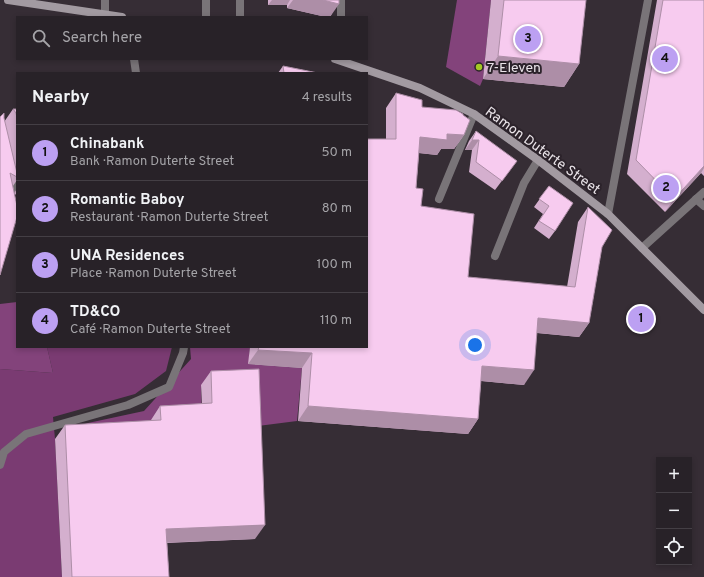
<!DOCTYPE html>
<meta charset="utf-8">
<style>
:root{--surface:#282228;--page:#342f34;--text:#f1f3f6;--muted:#a5a4a8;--line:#443f45;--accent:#bca0f2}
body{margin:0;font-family:Overpass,sans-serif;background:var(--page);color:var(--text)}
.controls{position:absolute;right:12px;bottom:12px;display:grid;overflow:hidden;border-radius:0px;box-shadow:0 2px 6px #0003}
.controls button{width:36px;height:36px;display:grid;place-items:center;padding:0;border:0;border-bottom:1px solid var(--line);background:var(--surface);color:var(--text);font:20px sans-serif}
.you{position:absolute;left:475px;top:345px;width:14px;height:14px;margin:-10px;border:3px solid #fff;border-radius:50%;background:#1a73e8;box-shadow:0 0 0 6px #1a73e833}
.badge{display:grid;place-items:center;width:26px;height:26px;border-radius:50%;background:var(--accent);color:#111;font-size:13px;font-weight:700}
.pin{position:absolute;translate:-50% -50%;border:2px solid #fff;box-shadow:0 1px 4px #0006}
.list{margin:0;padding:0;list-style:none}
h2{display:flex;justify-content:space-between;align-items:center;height:52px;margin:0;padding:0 16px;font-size:17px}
h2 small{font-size:13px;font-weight:400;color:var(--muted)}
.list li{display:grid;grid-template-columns:26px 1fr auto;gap:12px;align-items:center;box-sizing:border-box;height:56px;padding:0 16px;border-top:1px solid var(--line)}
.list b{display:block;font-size:15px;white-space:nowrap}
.list p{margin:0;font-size:13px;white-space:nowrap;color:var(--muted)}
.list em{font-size:13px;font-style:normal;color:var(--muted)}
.icon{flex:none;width:22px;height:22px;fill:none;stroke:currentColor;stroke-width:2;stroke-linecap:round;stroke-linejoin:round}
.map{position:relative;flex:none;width:704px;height:577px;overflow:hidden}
.search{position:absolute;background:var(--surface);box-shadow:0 2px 6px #0003;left:16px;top:16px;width:352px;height:44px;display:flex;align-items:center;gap:10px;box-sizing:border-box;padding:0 14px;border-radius:0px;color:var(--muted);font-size:15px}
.panel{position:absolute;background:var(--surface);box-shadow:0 2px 6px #0003;left:16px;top:72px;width:352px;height:276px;border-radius:0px}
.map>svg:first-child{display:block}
.green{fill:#7a3b72}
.forest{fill:#83437b}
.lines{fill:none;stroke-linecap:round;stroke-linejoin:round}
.service{stroke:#797478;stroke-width:8}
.minor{stroke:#797478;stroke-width:8}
.secondary{stroke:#a29aa1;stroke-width:8}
.wall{fill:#d4afce}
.shaded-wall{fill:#ad8ea7}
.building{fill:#f7cbef;stroke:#ad8ea7}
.poi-dot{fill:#a4c824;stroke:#2c232b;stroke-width:1.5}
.labels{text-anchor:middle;stroke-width:4;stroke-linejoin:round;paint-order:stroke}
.poi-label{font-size:14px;fill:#eae4e9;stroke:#2c232b;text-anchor:start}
.street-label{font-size:14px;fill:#eae4e9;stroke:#2c232b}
</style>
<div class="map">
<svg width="704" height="577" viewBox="0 0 704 577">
<rect width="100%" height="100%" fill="#362d35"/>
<!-- green -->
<path class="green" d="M47,347H172L166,371L135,394L53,417L55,439L62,577H0V369L53,373Z"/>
<!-- forest -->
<g class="forest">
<path d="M457,0H491L483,79L480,86L446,67Z"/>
<path d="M17,302V347H47L53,373L0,369V304Z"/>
<path d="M190,347H250L249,364L302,368L297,421L250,427L201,386L202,417L151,420V434L73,429L88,423L144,411L191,359Z"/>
</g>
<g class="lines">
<!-- service -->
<g class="service">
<path d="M105,14V0"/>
<path d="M341,17V0"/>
<path d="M134,59L136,73"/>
<path d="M11,174L14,188"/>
<path d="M439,199L474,114"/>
<path d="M696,199L704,206"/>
<path d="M642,248L704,192"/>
<path d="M495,256L524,183L538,160"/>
<path d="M0,465L4,452L26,434L128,405L169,387L183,353L184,347"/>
</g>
<!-- minor -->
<g class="minor">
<path d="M206,17V0"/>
<path d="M240,17V0"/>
<path d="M608,214L648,0"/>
</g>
<!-- secondary -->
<g class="secondary">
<path d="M8,0L122,17"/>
<path d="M335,59L420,88L474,114L538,160L608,214L704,310"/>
</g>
</g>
<!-- wall -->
<g class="wall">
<path d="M268,0H339L330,17H326L287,8V5H268Z"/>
<path d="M491,0H586L579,64L564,87L483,79Z"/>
<path d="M657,0H704V176L701,173L665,212L627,174Z"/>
<path d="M283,66L318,73H278Z"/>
<path d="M396,93L422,107L464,135L454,149H441L437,155L419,153L416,188L421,206L468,277L567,287L578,222L588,207L602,247L589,323L579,337L537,333L524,385L481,381L478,419L468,434L298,421L302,368L248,364L250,347H367L386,139V108Z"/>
<path d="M13,109H17V180L13,186L14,193L17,189V195L14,194L0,275L4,122Z"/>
<path d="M476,131L510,170L495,190L469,172L472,150H465L469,141Z"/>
<path d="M549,186L555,231L549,239L534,228L543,214L534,207Z"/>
<path d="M211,371L255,539L167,543L169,577H62L55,439L65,425L151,421V420L160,406L202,404L201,385Z"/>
</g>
<!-- shaded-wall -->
<g class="shaded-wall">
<path d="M272,0H290L287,5H268Z"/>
<path d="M293,0H323L339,4L330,17H326L287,8Z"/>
<path d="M498,56L579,64L564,87L483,79Z"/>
<path d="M447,134L464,135L454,149H441L437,155L410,152L420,137Z"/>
<path d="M472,140H479L472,150H465Z"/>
<path d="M704,166V168L701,173L665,212L674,199Z"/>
<path d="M538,318L589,323L579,337L528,332Z"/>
<path d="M258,350L312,353L302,368L248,364Z"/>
<path d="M482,366L534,370L524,385L472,380Z"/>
<path d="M308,406L478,419L468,434L298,421Z"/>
<path d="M265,525L255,539L157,543L166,529Z"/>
</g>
<!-- building -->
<g class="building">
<path d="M323,0H339V4Z"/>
<path d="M504,0H586L579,64L498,56Z"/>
<path d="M663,0H704V166L674,199L636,160Z"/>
<path d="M283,66L318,73H284Z"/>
<path d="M396,93L422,100V107L456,110L463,114V115L470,120L464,135L447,134V140L420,137L416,188L423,189L421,206L474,214L468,277L575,287L588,207L612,230L602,247L589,323L538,318L534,370L482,366L478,419L308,406L312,353L258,350L259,347H367V139H396Z"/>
<path d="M13,109H17V118L16,113Z"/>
<path d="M4,113V118L17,173V177L10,173L17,206V217L0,275V117Z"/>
<path d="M476,131L517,161L502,181L476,162L479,140H472Z"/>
<path d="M549,186L573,203L555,231L539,221L549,206L539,199Z"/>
<path d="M259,369L265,525L166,529L169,577H72L65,425L161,420L160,406L212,403L211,371Z"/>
</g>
<!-- markers -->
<circle class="poi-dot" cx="479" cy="67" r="4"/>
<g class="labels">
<!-- poi labels -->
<g class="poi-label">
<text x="487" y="72">7-Eleven</text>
</g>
<!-- street labels -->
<g class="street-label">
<text transform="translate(543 150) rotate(36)" y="5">Ramon Duterte Street</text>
</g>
</g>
</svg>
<div class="controls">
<button>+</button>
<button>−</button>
<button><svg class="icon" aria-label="locate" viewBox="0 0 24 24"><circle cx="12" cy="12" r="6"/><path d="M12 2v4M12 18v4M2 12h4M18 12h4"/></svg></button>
</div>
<div class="you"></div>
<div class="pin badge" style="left:641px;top:319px">1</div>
<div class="pin badge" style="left:666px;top:188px">2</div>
<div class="pin badge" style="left:528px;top:39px">3</div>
<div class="pin badge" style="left:665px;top:59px">4</div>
<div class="search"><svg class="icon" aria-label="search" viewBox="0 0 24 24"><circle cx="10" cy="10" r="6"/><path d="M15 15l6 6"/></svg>Search here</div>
<section class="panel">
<h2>Nearby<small>4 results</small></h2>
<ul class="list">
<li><span class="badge">1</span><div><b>Chinabank</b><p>Bank · Ramon Duterte Street</p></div><em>50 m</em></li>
<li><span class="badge">2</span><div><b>Romantic Baboy</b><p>Restaurant · Ramon Duterte Street</p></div><em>80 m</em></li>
<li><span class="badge">3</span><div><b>UNA Residences</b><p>Place · Ramon Duterte Street</p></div><em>100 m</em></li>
<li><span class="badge">4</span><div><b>TD&amp;CO</b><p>Café · Ramon Duterte Street</p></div><em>110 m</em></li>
</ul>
</section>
</div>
